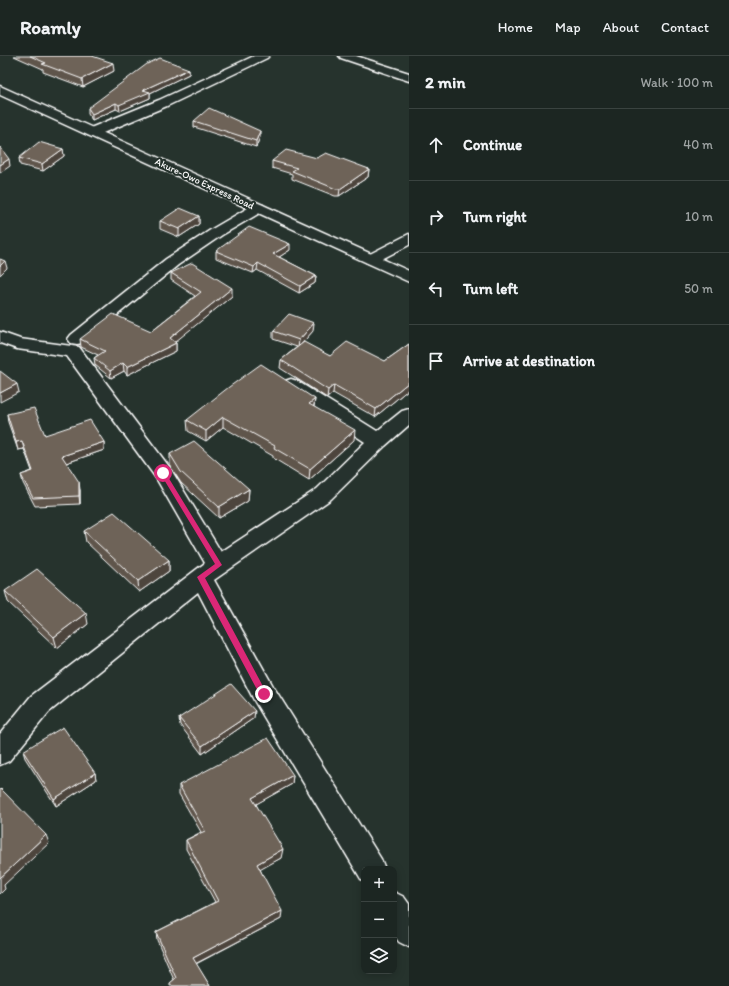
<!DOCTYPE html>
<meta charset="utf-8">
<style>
:root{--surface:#1c2622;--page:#252e2a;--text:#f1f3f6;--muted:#a0a5a5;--line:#3a4340}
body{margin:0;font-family:Itim,sans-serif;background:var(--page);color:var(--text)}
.controls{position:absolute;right:12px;bottom:12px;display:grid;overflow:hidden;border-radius:8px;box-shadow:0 2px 10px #0003}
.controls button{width:36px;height:36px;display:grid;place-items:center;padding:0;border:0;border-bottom:1px solid var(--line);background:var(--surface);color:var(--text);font:20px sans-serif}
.stop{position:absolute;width:12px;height:12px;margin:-9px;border:3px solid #db2777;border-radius:50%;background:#fff}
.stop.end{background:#db2777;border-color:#fff;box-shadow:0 1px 4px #0008}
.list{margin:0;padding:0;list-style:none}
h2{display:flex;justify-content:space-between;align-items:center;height:52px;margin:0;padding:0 16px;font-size:17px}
h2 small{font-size:13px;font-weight:400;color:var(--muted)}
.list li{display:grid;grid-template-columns:26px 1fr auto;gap:12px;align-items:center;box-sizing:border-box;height:72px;padding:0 16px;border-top:1px solid var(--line)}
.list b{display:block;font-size:15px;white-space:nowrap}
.list em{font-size:13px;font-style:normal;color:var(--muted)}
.icon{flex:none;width:22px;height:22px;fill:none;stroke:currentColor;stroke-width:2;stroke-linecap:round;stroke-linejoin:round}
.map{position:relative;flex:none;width:409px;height:930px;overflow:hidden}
header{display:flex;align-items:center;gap:24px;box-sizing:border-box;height:56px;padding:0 20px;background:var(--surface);border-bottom:1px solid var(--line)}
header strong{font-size:19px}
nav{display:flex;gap:22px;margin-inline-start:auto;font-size:14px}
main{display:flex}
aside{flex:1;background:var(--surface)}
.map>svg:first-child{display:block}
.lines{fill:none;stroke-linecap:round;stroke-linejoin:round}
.minor-casing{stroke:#fff;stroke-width:3}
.trunk-casing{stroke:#fff;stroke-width:3}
.minor{fill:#26332d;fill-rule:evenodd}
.trunk{fill:#26332d;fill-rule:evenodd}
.wall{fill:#5f554c;stroke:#fff}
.shaded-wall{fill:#4d453e;stroke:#fff}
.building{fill:#6e6358;stroke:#fff}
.route{fill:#db2777}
.labels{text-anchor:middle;stroke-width:4;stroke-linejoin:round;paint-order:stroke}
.far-street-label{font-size:10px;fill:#fff;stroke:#26332d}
</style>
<header>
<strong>Roamly</strong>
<nav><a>Home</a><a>Map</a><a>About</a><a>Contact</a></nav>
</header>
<main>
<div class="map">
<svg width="409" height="930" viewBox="0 0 409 930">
<rect width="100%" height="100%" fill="#26332d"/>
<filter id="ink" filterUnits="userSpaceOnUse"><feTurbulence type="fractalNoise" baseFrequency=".025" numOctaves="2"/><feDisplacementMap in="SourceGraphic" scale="8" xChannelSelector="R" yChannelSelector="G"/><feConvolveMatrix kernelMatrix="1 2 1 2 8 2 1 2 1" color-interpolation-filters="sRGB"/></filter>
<g filter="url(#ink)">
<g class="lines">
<defs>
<g id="minor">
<path d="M254,0H269L267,2L167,50L98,79H88L87,76L88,73L159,44Z"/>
<path d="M339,0H356L409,17V25L341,2Z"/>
<path d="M258,148L263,149L265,152L263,155L222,179L178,209L83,287L77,288L71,287L68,283L71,279L166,203L212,173L253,149Z"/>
<path d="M409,178V189L376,206L371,208L366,206L363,203L366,200Z"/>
<path d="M0,276L20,283L79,291L170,412L221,496L317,433L365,386L285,333L282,329L285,325L291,323L297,325L377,375L402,355L409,353V369L385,390L331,443L214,524L273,630L381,803L385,813H364V824L361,823L255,646L198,536L49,656L9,705L0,709V678L31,640L205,507L156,422L67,300L17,293L0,287Z"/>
<path d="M394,836L404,841L409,848V891L399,886L394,879Z"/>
</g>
<path id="trunk" d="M0,30L409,215V226L0,39Z"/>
</defs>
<!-- minor casing -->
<use href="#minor" class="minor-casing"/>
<!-- trunk casing -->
<use href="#trunk" class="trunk-casing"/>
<!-- minor -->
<use href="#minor" class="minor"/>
<!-- trunk -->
<use href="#trunk" class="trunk"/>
</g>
<!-- wall -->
<g class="wall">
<path d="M14,0H92L114,15L83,31L43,16V13Z"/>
<path d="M189,13V18L150,37V42L120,55L116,53L92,64L88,58V52Z"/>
<path d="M194,65L260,81L256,91L194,71Z"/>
<path d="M63,93L64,100L43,115L20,109L19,102Z"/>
<path d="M317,102L369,113L368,121L339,140H335L292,123V118L272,112V105Z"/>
<path d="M199,160V168L179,181L160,173V165Z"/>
<path d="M290,194L279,201L316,220L315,227L299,237L257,214L253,217L216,202V195Z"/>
<path d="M171,217L232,240L174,286L176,287V295L127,319L124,315L111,322L95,309L94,302L98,299L81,291L80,283L151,275L195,240L171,224Z"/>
<path d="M273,275H313L301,288L330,300L385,305L409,288V333L375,361L333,337L327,342L280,312L281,304L297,291L273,283Z"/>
<path d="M315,343L314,351L354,384L309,424L273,402V400L223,371L206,385L188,375L187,364Z"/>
<path d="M7,358L45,379L104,386V394L66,407L80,434V448L35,450L23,427L21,419L32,415L24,393L18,394L8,366Z"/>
<path d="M170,398L249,433L248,445L219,462L181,427L170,410Z"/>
<path d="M84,475L169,504V515L139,536L86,486Z"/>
<path d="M5,535L88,568L57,592L8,546Z"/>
<path d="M179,662H254L202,698L180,669Z"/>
<path d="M23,695L95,717L96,724L56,750L25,702Z"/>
<path d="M293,719L292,728L256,748L281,802L260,813L281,863L196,908L210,930H170V927L174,924L157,884L156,876L215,846L186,793V784L201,776L179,738V729Z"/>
</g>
<!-- shaded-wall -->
<g class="shaded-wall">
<path d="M113,7L114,15L83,31L82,23Z"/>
<path d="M189,13V18L150,37V42L120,55L119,49L143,34Z"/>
<path d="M116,47V53L92,64V58Z"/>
<path d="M260,75V81L256,91V85Z"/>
<path d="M63,93L64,100L43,115L42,108Z"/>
<path d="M9,103L10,110L0,117V109Z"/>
<path d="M369,113L368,121L339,140L340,133Z"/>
<path d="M199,160V168L179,181V173Z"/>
<path d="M290,188V194L273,205V198Z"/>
<path d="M5,205L7,212L0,219V210Z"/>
<path d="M258,207L257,214L253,217L254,211Z"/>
<path d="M316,220L315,227L299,237L300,230Z"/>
<path d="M232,232V240L170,290V282Z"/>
<path d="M314,267L313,275L298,292L299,284Z"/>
<path d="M176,287V295L127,319V311Z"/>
<path d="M123,307L124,315L111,322L110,315Z"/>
<path d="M409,326V333L375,361L376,353Z"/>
<path d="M17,328L19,336L0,346V337Z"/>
<path d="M334,329L333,337L327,342L328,334Z"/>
<path d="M315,343L313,354L309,348Z"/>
<path d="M223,361V371L206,385V375Z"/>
<path d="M355,374L354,384L309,424L310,413Z"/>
<path d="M22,385L24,393L18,394L16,386Z"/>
<path d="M104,386V394L63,408L62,400Z"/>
<path d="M79,426L80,434V448L79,440Z"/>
<path d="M249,433L248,445L219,462V451Z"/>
<path d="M169,504V515L139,536L138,525Z"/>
<path d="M86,557L88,568L57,592L54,581Z"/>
<path d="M255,655L254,662L202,698V690Z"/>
<path d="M95,717L96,724L56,750L54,743Z"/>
<path d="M293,719L292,728L251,751L252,742Z"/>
<path d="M46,779L49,787L4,829L5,833L0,838V822Z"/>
<path d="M283,793L281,802L256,816L257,808Z"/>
<path d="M282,855L281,863L193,909V902Z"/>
</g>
<!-- building -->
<g class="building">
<path d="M30,0H92L113,7L82,23L42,8L46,7Z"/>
<path d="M160,2L189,13L143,34L150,36L119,49L116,47L92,58L88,52L147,8Z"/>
<path d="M209,52L260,75L256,85L194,65Z"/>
<path d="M39,86L63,93L42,108L19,102Z"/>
<path d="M0,91L9,103L0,109Z"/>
<path d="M286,94L317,102L326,97L369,113L340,133H336L292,115L297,112L272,105Z"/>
<path d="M180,152L199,160L179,173L160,165Z"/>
<path d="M249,171L290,188L273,198L316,220L300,230L258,207L254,211L216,195Z"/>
<path d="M0,203L5,205L0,210Z"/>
<path d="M192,207L232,232L170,282L176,287L127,311L123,307L110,315L94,302L105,295L80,283L113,258L151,275L201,236L171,217Z"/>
<path d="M289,258L314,267L299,284L273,275Z"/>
<path d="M304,286L330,300L347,286L385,305L409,288V326L376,353L334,329L328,334L281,304Z"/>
<path d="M261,308L315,343L309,348L355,374L310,413L274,392L275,390L223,361L206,375L187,364L229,331Z"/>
<path d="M0,315L17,328L0,337Z"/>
<path d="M34,352L45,379L90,364L104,386L62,400L79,426V440L33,442L21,419L33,415L22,385L16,386L7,358Z"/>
<path d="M194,385L249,433L219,451L181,416L170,398Z"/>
<path d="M114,456L169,504L138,525L84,475Z"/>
<path d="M37,513L86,557L54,581L5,535Z"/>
<path d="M231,628L255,655L202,690L179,662Z"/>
<path d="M63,671L95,717L54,743L23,695Z"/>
<path d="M268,682L293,719L252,742L283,793L257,808L282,855L193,902L210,930H172L170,927L176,922L156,876L218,845L186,784L205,775L179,729Z"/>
<path d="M1,733L46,779L0,822V734Z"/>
</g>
</g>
<!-- route -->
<path class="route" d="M163,415L165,416L222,509L205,522L266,636V641H261L197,521L215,508L160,417Z"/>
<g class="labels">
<!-- far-street labels -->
<g class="far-street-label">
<text transform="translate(205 127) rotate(25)" y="4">Akure-Owo Express Road</text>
</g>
</g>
</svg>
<div class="controls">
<button>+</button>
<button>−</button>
<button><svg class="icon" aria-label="layers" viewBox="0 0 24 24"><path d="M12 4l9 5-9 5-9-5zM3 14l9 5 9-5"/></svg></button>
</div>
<div class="stop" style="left:163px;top:417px"></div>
<div class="stop end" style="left:264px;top:638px"></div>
</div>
<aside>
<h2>2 min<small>Walk · 100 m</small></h2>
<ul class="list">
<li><svg class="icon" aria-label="ahead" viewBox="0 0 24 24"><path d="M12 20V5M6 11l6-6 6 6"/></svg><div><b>Continue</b></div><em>40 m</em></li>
<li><svg class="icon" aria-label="right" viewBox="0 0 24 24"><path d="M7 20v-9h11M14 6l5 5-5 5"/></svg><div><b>Turn right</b></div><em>10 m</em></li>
<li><svg class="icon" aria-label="left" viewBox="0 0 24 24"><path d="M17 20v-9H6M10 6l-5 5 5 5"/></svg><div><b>Turn left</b></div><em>50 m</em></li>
<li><svg class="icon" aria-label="arrive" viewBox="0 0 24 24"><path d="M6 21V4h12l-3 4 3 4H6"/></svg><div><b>Arrive at destination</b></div></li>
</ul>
</aside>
</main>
